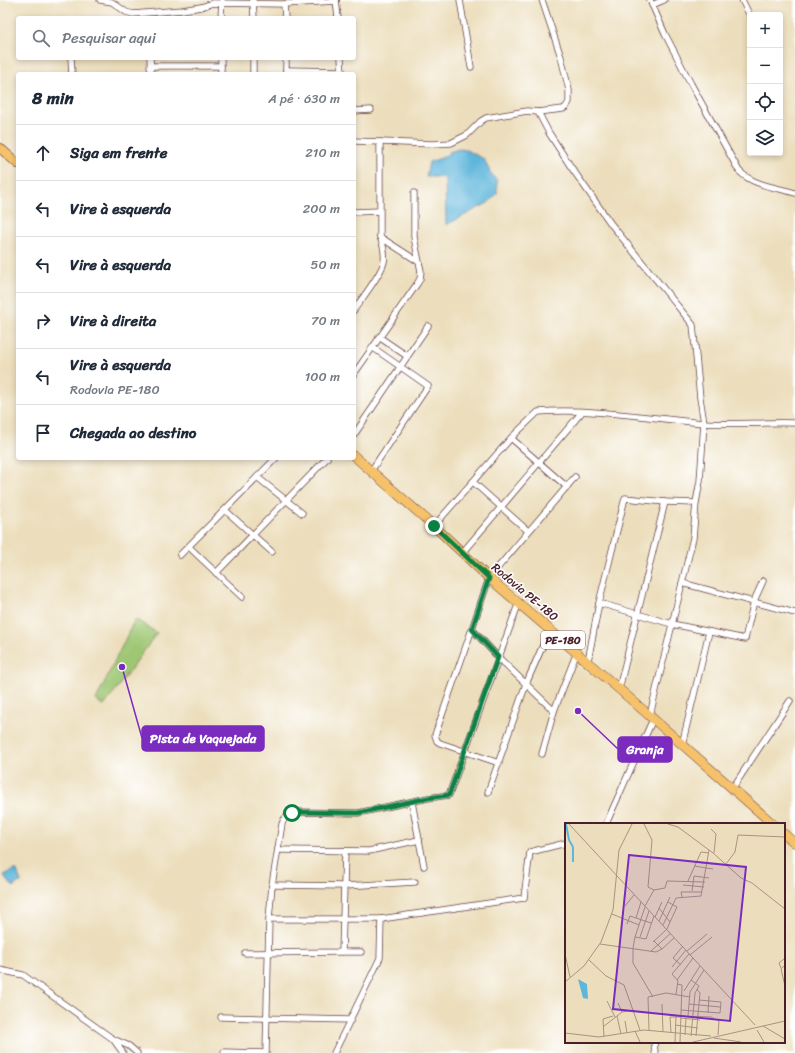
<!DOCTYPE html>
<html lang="pt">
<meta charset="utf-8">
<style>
:root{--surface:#fff;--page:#f6f6f7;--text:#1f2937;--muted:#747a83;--line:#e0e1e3}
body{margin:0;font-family:Sriracha,sans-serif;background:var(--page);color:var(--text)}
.controls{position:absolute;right:12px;top:12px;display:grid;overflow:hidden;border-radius:4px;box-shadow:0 2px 6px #0003}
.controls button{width:36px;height:36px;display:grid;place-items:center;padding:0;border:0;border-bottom:1px solid var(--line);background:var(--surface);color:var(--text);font:20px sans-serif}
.stop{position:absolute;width:12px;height:12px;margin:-9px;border:3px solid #0b8043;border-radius:50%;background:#fff}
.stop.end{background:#0b8043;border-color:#fff;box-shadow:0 1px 4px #0008}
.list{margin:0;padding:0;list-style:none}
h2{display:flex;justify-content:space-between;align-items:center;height:52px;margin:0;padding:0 16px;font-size:17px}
h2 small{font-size:13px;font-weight:400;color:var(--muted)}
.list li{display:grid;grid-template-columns:26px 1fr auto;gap:12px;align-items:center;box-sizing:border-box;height:56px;padding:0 16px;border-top:1px solid var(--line)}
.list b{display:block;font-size:15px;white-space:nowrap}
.list p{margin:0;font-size:13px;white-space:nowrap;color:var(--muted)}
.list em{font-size:13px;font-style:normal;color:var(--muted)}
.icon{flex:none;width:22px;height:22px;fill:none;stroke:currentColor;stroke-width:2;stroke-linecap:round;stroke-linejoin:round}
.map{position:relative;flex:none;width:795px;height:1053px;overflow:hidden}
.search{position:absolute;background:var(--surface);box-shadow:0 2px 6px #0003;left:16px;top:16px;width:340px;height:44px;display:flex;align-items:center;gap:10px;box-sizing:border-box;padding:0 14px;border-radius:4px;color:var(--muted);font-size:15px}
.panel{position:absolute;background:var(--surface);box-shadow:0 2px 6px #0003;left:16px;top:72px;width:340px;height:388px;border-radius:4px}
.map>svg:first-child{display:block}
.green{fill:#9ec773;stroke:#74734f}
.water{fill:#5eb6db;stroke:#546a83}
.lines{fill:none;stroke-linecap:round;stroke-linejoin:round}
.minor-casing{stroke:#623c41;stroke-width:7}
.primary-casing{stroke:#623c41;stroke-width:10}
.minor{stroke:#fff;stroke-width:5.5}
.primary{stroke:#f5c16b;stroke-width:9}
.route{stroke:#0b8043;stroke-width:5}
.labels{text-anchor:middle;stroke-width:3;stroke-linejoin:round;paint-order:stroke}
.shield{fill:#fff;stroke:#80626b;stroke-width:1}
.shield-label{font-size:11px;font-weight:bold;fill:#4a1f2b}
.street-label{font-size:12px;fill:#4a1f2b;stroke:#fff}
.inset-river{fill:none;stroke:#5eb6db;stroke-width:2}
.inset-road{fill:none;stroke:#ab9282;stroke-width:1}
.view{fill:#7b2cbf;fill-opacity:0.15;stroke:#7b2cbf;stroke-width:2}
.inset-edge{fill:none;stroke:#4a1f2b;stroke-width:2}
.leader{fill:none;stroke:#7b2cbf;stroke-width:1.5}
.callout-dot{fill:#7b2cbf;stroke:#fff;stroke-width:1.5}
.callout{fill:#7b2cbf;stroke:#7b2cbf;stroke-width:1.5}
.callout-label{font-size:13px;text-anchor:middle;font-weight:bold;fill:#fff}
</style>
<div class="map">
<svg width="795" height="1053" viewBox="0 0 795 1053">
<rect width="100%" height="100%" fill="#fff"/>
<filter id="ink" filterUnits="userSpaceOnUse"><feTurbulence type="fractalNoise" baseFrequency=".025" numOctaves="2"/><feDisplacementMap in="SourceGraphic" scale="8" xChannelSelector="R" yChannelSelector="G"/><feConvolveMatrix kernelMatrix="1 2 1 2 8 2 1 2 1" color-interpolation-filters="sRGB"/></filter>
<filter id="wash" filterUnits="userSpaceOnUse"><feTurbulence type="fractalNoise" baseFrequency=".012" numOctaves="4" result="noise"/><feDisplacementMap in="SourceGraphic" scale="16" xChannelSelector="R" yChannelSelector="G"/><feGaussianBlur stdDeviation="0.9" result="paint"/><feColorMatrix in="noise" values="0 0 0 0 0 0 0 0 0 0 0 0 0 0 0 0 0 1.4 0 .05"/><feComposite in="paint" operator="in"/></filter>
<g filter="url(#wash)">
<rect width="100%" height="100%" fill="#ecdebc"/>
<!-- green -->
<path class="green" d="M135,619L157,633L104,706L96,700Z"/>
<!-- water -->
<g class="water">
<path d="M459,149C468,149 475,155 484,159L490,172L497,181V194L488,203L446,225L445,177H426L429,162C436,159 445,159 449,152Z"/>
<path d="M16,869L21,882L17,883L14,887L7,881L4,875Z"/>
</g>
</g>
<g filter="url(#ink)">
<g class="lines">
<defs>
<g id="minor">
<path d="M100,0L112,2L126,12L133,14L182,10L201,7L213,3L284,4L336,1"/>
<path d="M253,0L254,18"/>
<path d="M336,0L338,18"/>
<path d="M460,0L471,67"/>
<path d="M650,0L665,34L691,84L739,171C754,186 776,187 795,193"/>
<path d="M742,0L750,16"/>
<path d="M284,4L285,18"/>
<path d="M652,5L664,0"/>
<path d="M221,18L222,0"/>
<path d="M71,58L72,74"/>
<path d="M150,58L151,74"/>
<path d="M221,58V74"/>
<path d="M286,58V74"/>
<path d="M341,58L342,74"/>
<path d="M150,66H221"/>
<path d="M286,70L342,71"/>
<path d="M253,74V58"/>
<path d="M354,111L371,110"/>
<path d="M538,112L549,133L571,167L611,224L693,325L700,398L704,423L700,481L696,503L665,502L625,498L599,603L588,661"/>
<path d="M354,141L433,144L451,143L467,135L481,121L486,118L527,111L538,112L563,109L566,107L569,102V90L561,57L542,0"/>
<path d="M414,193V237L419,262"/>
<path d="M354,212L379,211"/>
<path d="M354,310C362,298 381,275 384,262C385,254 383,244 380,237"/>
<path d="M379,337L407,356"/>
<path d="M354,374L417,284L420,279L421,271L419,262L380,237V142"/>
<path d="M354,435L428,326"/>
<path d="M511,438L538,412C592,408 649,418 703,423C733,425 764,422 795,423"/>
<path d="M371,471L428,386L372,347"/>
<path d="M257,477L302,513"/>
<path d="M473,482L528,531"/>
<path d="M225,510L272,552"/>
<path d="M434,526L511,438L567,487"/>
<path d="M189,547L242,597"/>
<path d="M462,553L582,412"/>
<path d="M180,555L276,458"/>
<path d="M216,573L327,458"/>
<path d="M682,583L795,613"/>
<path d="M599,603L672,624L745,639L754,601L763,581"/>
<path d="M472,629L435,735L437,741L440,743L499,763"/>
<path d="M619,689L665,502"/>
<path d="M554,711L498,657L472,629L489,578L575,477"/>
<path d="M650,715L693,538L696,503"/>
<path d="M682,745L709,632"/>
<path d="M542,754L554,711L577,652"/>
<path d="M732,789L790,701"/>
<path d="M488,792L526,684L550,629"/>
<path d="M606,824L653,719"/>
<path d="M419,840L424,866"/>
<path d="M278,850L369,851L419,840L412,802"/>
<path d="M272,885L345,886L415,882"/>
<path d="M269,919H381L524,898L530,852L566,843"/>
<path d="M342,952H361"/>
<path d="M245,953L342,952L345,852"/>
<path d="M0,970L23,975L113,1039L129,1046L137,1053"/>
<path d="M221,1017L351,1020"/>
<path d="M113,1039L123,1053"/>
<path d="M654,1042L655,1053"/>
<path d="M224,1052L265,1053"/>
<path d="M266,1053L269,919L272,885L282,824C284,817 288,815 295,812L358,813L428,798L449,795L519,602"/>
<path d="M334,1053L380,958L381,919"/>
</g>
<g id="primary">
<path d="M0,148L18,164"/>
<path d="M354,456L434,526L489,578L619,689L773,824"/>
<path d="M784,834L795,843"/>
</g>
</defs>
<!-- minor casing -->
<use href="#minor" class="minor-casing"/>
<!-- primary casing -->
<use href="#primary" class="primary-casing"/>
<!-- minor -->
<use href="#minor" class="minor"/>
<!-- primary -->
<use href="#primary" class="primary"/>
</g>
</g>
<g class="lines" filter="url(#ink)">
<!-- route -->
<path class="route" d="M292,813L298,812L358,813L428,798L449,795L498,657L472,629L489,578L434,526"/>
</g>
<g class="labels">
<!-- shield labels -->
<rect class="shield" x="541" y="631" width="44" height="18" rx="3"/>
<g class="shield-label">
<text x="563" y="644">PE-180</text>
</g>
<!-- street labels -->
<g class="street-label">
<text transform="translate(525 592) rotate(40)" y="4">Rodovia PE-180</text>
</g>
</g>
<!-- overview -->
<g transform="translate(565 823)">
<rect width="220" height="220" fill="#ecdebc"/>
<path d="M13,156L22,161L23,176L18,175Z" fill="#5eb6db"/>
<path class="inset-river" d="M1,1L4,17L8,24V39"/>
<path class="inset-road" d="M4,1L190,202M79,1L87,17L83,64L89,67L100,65L102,58L140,59M103,1L113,4L148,30L176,55L187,60L220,86M146,6L151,11L149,30M132,39L148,41M161,41L170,29L173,12L220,14M129,43L148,46M123,58L136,29L144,30M118,62L139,64M127,68L129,53L144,55M117,74L116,69H137M103,79L112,84L105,99M60,83L69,72M80,83L89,67M47,91L74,102M90,94L97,79M71,95L76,79M94,98L105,74M62,101L65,93L86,100M98,102L111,75L136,73L144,27M70,114L80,84M75,114L84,88M89,118L97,126L109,115M88,119L102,106L105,99L94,85M35,121L91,129L97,126M86,128L106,110M122,128L142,111M0,131L5,154M125,132L147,114M24,137L41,153L59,162L75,207M116,142L108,135L118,123M220,142L216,146L220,163M107,144L121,127M216,145L214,140L220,135M112,157L128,135M0,159L19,143L36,119L48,87L54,27L67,1M112,161L117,162L115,219M119,168L135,143M111,171L113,158L107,151L124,131M88,174L68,140V125L70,114L81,116L89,93M42,178L50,194M97,181L98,209M124,181L155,184M116,187L155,190L156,179L134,177M57,189L69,187M143,190L144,173M52,193L56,211M115,193L146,194L154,198L153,212M123,193L125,169L139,147M115,195L135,197M60,198L62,210M110,202L133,205M198,203L220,216M38,204L57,189L53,180M84,207L83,174L101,170L125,174M192,207L199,219M70,208L75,219M0,210L34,214L79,207L146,213M106,210L105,194H115M120,212L121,195M126,213L130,170L134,163L126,157M131,213L135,170L132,166M39,214L38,196L48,193M149,215L176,219M110,219L111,193M128,219L220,198"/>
<path class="view" d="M64,32L181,44L165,198L48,186Z"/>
<rect width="220" height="220" class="inset-edge"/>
</g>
<!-- callouts -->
<path class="leader" d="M122 667L142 738M578 711L618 749"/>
<g class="callout-dot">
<circle cx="122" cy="667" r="4"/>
<circle cx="578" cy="711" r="4"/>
</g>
<g class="callout">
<rect x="142" y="726" width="122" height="25" rx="4"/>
<rect x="618" y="737" width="54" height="25" rx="4"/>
</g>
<g class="callout-label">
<text x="203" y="743">Pista de Vaquejada</text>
<text x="645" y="754">Granja</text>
</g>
</svg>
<div class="controls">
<button>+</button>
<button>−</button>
<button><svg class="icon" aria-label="locate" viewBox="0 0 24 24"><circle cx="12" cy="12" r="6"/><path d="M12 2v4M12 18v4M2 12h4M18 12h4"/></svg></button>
<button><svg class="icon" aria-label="layers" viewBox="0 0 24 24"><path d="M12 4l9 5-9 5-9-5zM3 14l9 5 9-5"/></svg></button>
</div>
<div class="stop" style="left:292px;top:813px"></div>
<div class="stop end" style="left:434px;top:526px"></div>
<div class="search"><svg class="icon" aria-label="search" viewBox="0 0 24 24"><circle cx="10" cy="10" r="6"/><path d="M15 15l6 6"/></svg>Pesquisar aqui</div>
<section class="panel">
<h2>8 min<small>A pé · 630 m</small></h2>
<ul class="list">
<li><svg class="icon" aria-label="ahead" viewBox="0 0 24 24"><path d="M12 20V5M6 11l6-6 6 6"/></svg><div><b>Siga em frente</b></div><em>210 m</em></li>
<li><svg class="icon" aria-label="left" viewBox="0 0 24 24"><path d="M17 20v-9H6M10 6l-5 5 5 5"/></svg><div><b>Vire à esquerda</b></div><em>200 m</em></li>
<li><svg class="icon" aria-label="left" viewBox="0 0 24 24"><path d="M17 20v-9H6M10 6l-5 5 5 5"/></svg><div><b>Vire à esquerda</b></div><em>50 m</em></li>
<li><svg class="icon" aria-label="right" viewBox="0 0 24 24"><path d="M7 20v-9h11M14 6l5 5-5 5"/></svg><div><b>Vire à direita</b></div><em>70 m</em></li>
<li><svg class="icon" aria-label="left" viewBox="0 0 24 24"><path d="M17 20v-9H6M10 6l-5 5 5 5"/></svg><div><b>Vire à esquerda</b><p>Rodovia PE-180</p></div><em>100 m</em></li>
<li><svg class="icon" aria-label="arrive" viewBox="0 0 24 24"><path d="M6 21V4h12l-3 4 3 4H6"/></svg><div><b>Chegada ao destino</b></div></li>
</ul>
</section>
</div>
